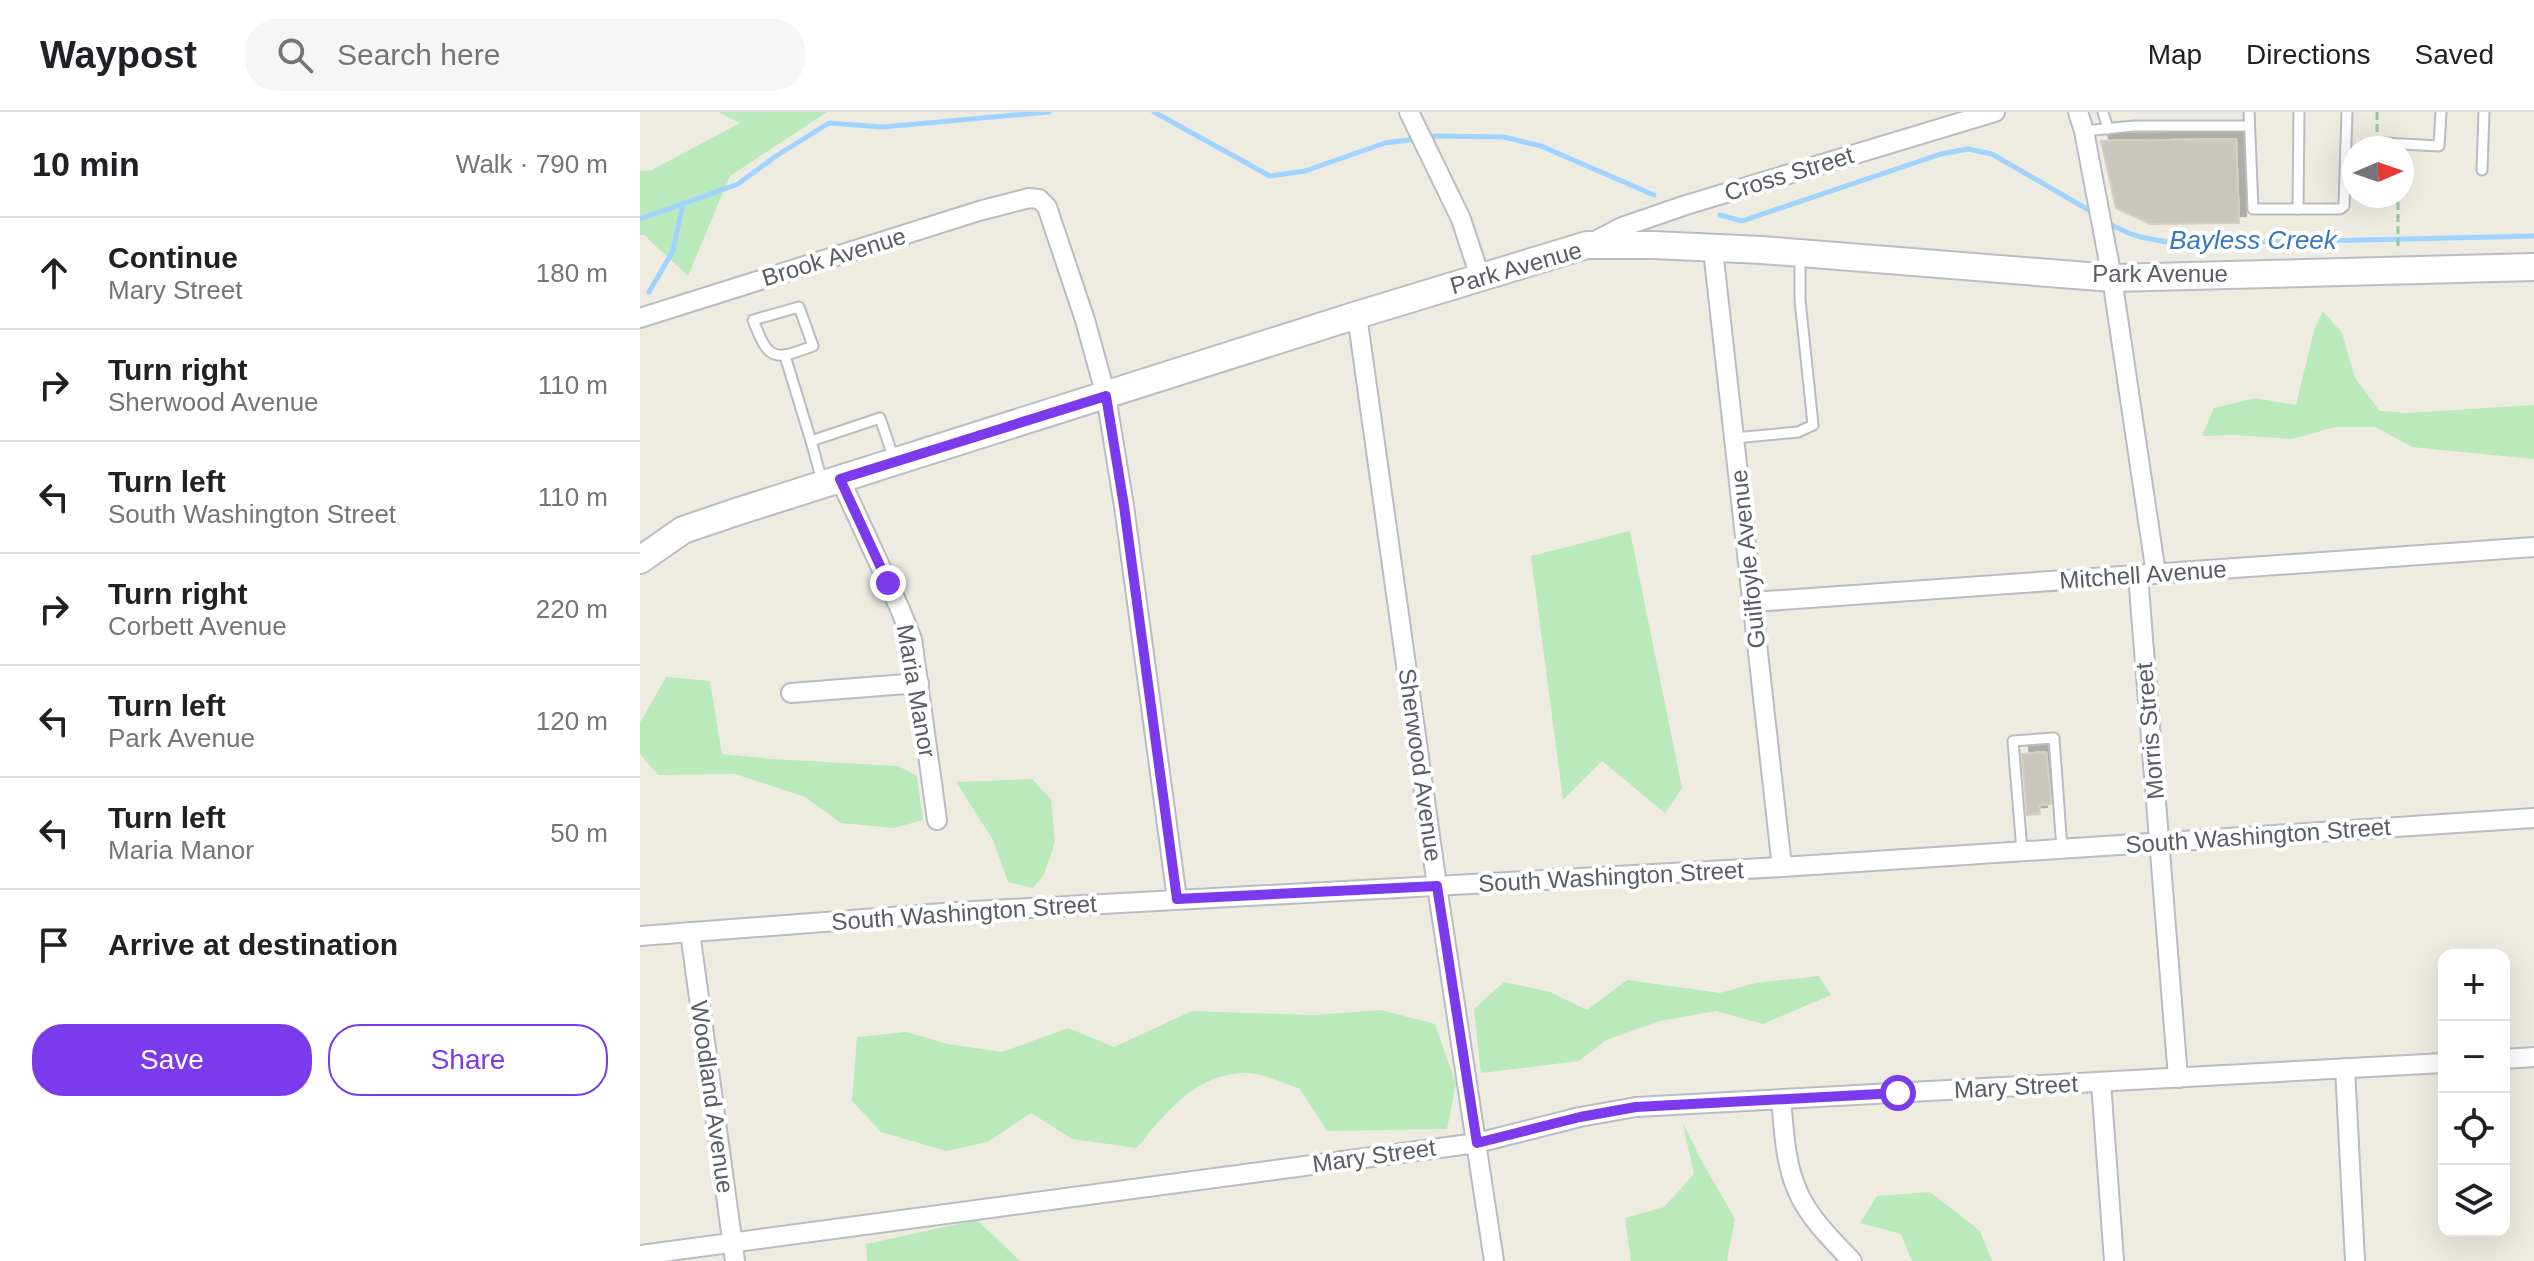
<!DOCTYPE html>
<meta charset="utf-8">
<style>
:root{--surface:#fff;--page:#f6f6f6;--text:#202124;--muted:#757577;--line:#e0e0e0;--accent:#7c3aed}
body{margin:0;font-family:Arial,sans-serif;background:var(--page);color:var(--text)}
.controls{position:absolute;right:24px;bottom:24px;display:grid;overflow:hidden;border-radius:16px;box-shadow:0 8px 32px #0002}
.controls button{width:72px;height:72px;display:grid;place-items:center;padding:0;border:0;border-bottom:2px solid var(--line);background:var(--surface);color:var(--text);font:40px sans-serif}
.compass{position:absolute;left:1702px;top:24px;width:72px;height:72px;border-radius:50%;background:var(--surface);box-shadow:0 8px 32px #0002;rotate:88deg}
.stop{position:absolute;width:24px;height:24px;margin:-18px;border:6px solid #7c3aed;border-radius:50%;background:#fff}
.stop.end{background:#7c3aed;border-color:#fff;box-shadow:0 2px 8px #0008}
.list{margin:0;padding:0;list-style:none}
h2{display:flex;justify-content:space-between;align-items:center;height:104px;margin:0;padding:0 32px;font-size:34px}
h2 small{font-size:26px;font-weight:400;color:var(--muted)}
.list li{display:grid;grid-template-columns:52px 1fr auto;gap:24px;align-items:center;box-sizing:border-box;height:112px;padding:0 32px;border-top:2px solid var(--line)}
.list b{display:block;font-size:30px;white-space:nowrap}
.list p{margin:0;font-size:26px;white-space:nowrap;color:var(--muted)}
.list em{font-size:26px;font-style:normal;color:var(--muted)}
.actions{display:flex;gap:16px;padding:24px 32px}
.actions a{flex:1;padding:18px 0;border:2px solid var(--accent);border-radius:32px;text-align:center;font-size:28px;color:var(--accent)}
.actions .main{background:var(--accent);color:#fff}
.icon{flex:none;width:44px;height:44px;fill:none;stroke:currentColor;stroke-width:2;stroke-linecap:round;stroke-linejoin:round}
.map{position:relative;flex:none;width:1894px;height:1149px;overflow:hidden}
header{display:flex;align-items:center;gap:48px;box-sizing:border-box;height:112px;padding:0 40px;background:var(--surface);border-bottom:2px solid var(--line)}
header strong{font-size:38px}
nav{display:flex;gap:44px;margin-inline-start:auto;font-size:28px}
.search{width:560px;height:72px;background:var(--page);display:flex;align-items:center;gap:20px;box-sizing:border-box;padding:0 28px;border-radius:32px;color:var(--muted);font-size:30px}
main{display:flex}
aside{flex:1;background:var(--surface)}
.map>svg:first-child{display:block}
.green{fill:#bae9bc}
.lines{fill:none;stroke-linecap:round;stroke-linejoin:round}
.stream{stroke:#a0d3ff;stroke-width:5}
.building{fill:#c9c6be;stroke:#d4cebf;stroke-width:2;filter:url(#shadow)}
.lane-casing{stroke:#b9bcc2;stroke-width:13}
.street-casing{stroke:#b9bcc2;stroke-width:22}
.secondary-casing{stroke:#babdc4;stroke-width:30}
.path{stroke:#93caa4;stroke-width:3;stroke-dasharray:8 4;stroke-linecap:butt}
.lane{stroke:#fff;stroke-width:9}
.street{stroke:#fff;stroke-width:18}
.secondary{stroke:#fff;stroke-width:26}
.route{stroke:#7c3aed;stroke-width:10}
.labels{text-anchor:middle;stroke-width:8;stroke-linejoin:round;paint-order:stroke}
.street-label{font-size:24px;fill:#5a5e64;stroke:#fff}
.water-label{font-size:26px;font-style:italic;fill:#3577c6;stroke:#fff}
</style>
<header>
<strong>Waypost</strong>
<div class="search"><svg class="icon" aria-label="search" viewBox="0 0 24 24"><circle cx="10" cy="10" r="6"/><path d="M15 15l6 6"/></svg>Search here</div>
<nav><a>Map</a><a>Directions</a><a>Saved</a></nav>
</header>
<main>
<aside>
<h2>10 min<small>Walk · 790 m</small></h2>
<ul class="list">
<li><svg class="icon" aria-label="ahead" viewBox="0 0 24 24"><path d="M12 20V5M6 11l6-6 6 6"/></svg><div><b>Continue</b><p>Mary Street</p></div><em>180 m</em></li>
<li><svg class="icon" aria-label="right" viewBox="0 0 24 24"><path d="M7 20v-9h11M14 6l5 5-5 5"/></svg><div><b>Turn right</b><p>Sherwood Avenue</p></div><em>110 m</em></li>
<li><svg class="icon" aria-label="left" viewBox="0 0 24 24"><path d="M17 20v-9H6M10 6l-5 5 5 5"/></svg><div><b>Turn left</b><p>South Washington Street</p></div><em>110 m</em></li>
<li><svg class="icon" aria-label="right" viewBox="0 0 24 24"><path d="M7 20v-9h11M14 6l5 5-5 5"/></svg><div><b>Turn right</b><p>Corbett Avenue</p></div><em>220 m</em></li>
<li><svg class="icon" aria-label="left" viewBox="0 0 24 24"><path d="M17 20v-9H6M10 6l-5 5 5 5"/></svg><div><b>Turn left</b><p>Park Avenue</p></div><em>120 m</em></li>
<li><svg class="icon" aria-label="left" viewBox="0 0 24 24"><path d="M17 20v-9H6M10 6l-5 5 5 5"/></svg><div><b>Turn left</b><p>Maria Manor</p></div><em>50 m</em></li>
<li><svg class="icon" aria-label="arrive" viewBox="0 0 24 24"><path d="M6 21V4h12l-3 4 3 4H6"/></svg><div><b>Arrive at destination</b></div></li>
</ul>
<div class="actions"><a class="main">Save</a><a>Share</a></div>
</aside>
<div class="map">
<svg width="1894" height="1149" viewBox="0 0 1894 1149">
<defs>
<filter id="shadow"><feDropShadow dx="7" dy="-7" stdDeviation="0" flood-color="#0004"/></filter>
</defs>
<rect width="100%" height="100%" fill="#eeece1"/>
<!-- green -->
<g class="green">
<path d="M78,0H187L90,64L48,164L4,123H0V59L12,58L100,11Z"/>
<path d="M1683,199L1702,221L1715,266L1740,299L1767,301L1894,293V347L1772,335L1735,315H1696L1651,327L1594,323L1562,324L1574,296L1615,286L1656,293L1674,218Z"/>
<path d="M990,419L1042,676L1025,701L962,649L923,688L891,444Z"/>
<path d="M26,565L70,569L82,642L133,647L258,654L277,664L283,708L254,716L201,711L165,685L95,662L18,663L0,642V611Z"/>
<path d="M392,667L411,687L415,730L404,763L393,776L368,770L353,728L316,670Z"/>
<path d="M1179,864L1191,883L1123,912L1076,899L1020,909L966,928L939,949L841,961L834,897L864,870L910,880L947,898L987,868L1080,881L1116,871Z"/>
<path d="M741,898L795,912L816,972L807,1017L687,1019L660,977C644,971 622,961 606,961C556,961 525,1001 497,1036L432,1027L391,1001L348,1030L306,1039L241,1020L212,989L217,925L267,920L308,932L362,940L428,916L474,935L552,899L673,903Z"/>
<path d="M1042,1009L1061,1048L1095,1107L1087,1149H991L985,1106L1024,1095L1054,1062Z"/>
<path d="M1290,1080L1340,1119L1352,1149H1272L1261,1122L1220,1111L1237,1084Z"/>
<path d="M337,1108L380,1149H227L226,1132Z"/>
</g>
<g class="lines">
<!-- stream -->
<g class="stream">
<path d="M514,0L630,64L665,59L745,31L797,24L864,25L901,34L1014,83"/>
<path d="M1080,103L1102,109L1301,42L1328,37L1352,42L1454,101"/>
<path d="M0,107L98,72L136,44L189,11L243,15L409,0"/>
<path d="M1466,109C1491,126 1513,128 1543,132L1894,124"/>
<path d="M9,180L33,139L43,91"/>
</g>
</g>
<!-- building -->
<g class="building">
<path d="M1596,27L1599,111L1510,112L1476,96L1461,29Z"/>
<path d="M1406,640L1411,692L1399,693L1400,702L1387,703L1382,642Z"/>
</g>
<g class="lines">
<defs>
<g id="lane">
<path d="M1463,0L1468,17"/>
<path d="M1609,0L1613,97H1700L1704,94L1707,0"/>
<path d="M1444,19L1494,14H1609"/>
<path d="M1744,31L1799,34L1801,0"/>
<path d="M1842,58L1844,0"/>
<path d="M1658,97L1659,0"/>
<path d="M159,195L173,234C133,249 129,249 113,208Z"/>
<path d="M145,244L171,329"/>
<path d="M1094,326L1158,320L1173,313L1160,188V142"/>
<path d="M182,369L171,329L240,306L254,347"/>
<path d="M1382,739L1373,629L1414,626L1422,737"/>
</g>
<g id="street">
<path d="M769,0L821,107L840,165"/>
<path d="M1438,0L1444,19L1472,166L1516,462"/>
<path d="M951,131L982,115L1046,93L1355,0"/>
<path d="M1073,138L1142,755"/>
<path d="M717,203L797,774L854,1149"/>
<path d="M0,206L339,99L389,86L399,87L407,95L445,208L466,284L484,394L537,787"/>
<path d="M200,367L260,497L272,527L297,708"/>
<path d="M1498,463L1538,966"/>
<path d="M1113,490L1894,435"/>
<path d="M151,581L279,571"/>
<path d="M50,820L95,1149"/>
<path d="M0,824L316,800L1142,755L1894,706"/>
<path d="M1864,947L1894,945"/>
<path d="M1705,956L1715,1149"/>
<path d="M1461,970L1474,1149"/>
<path d="M1141,988C1144,1018 1145,1052 1158,1080C1169,1106 1193,1129 1212,1149"/>
<path d="M0,1143L837,1031L940,1005L996,995L1804,951"/>
</g>
<path id="secondary" d="M0,448L43,418L99,399L717,203L947,133H1014L1122,138L1472,166L1894,155"/>
</defs>
<!-- lane casing -->
<use href="#lane" class="lane-casing"/>
<!-- street casing -->
<use href="#street" class="street-casing"/>
<!-- secondary casing -->
<use href="#secondary" class="secondary-casing"/>
<!-- path -->
<g class="path">
<path d="M1737,20V0"/>
<path d="M1739,84L1758,85V138"/>
</g>
<!-- lane -->
<use href="#lane" class="lane"/>
<!-- street -->
<use href="#street" class="street"/>
<!-- secondary -->
<use href="#secondary" class="secondary"/>
</g>
<g class="lines">
<!-- route -->
<path class="route" d="M248,471L200,367L466,284L484,394L537,787L797,774L837,1031L940,1005L996,995L1258,981"/>
</g>
<g class="labels">
<!-- street labels -->
<g class="street-label">
<text transform="translate(1149 62) rotate(-17)" y="8">Cross Street</text>
<text transform="translate(194 145) rotate(-17)" y="8">Brook Avenue</text>
<text transform="translate(876 156) rotate(-16)" y="8">Park Avenue</text>
<text x="1520" y="170">Park Avenue</text>
<text transform="translate(1108 447) rotate(-96)" y="8">Guilfoyle Avenue</text>
<text transform="translate(1503 463) rotate(-4)" y="8">Mitchell Avenue</text>
<text transform="translate(276 579) rotate(80)" y="8">Maria Manor</text>
<text transform="translate(1510 619) rotate(-95)" y="8">Morris Street</text>
<text transform="translate(780 653) rotate(82)" y="8">Sherwood Avenue</text>
<text transform="translate(1618 724) rotate(-4)" y="8">South Washington Street</text>
<text transform="translate(971 765) rotate(-3)" y="8">South Washington Street</text>
<text transform="translate(324 801) rotate(-4)" y="8">South Washington Street</text>
<text transform="translate(1376 975) rotate(-3)" y="8">Mary Street</text>
<text transform="translate(72 985) rotate(82)" y="8">Woodland Avenue</text>
<text transform="translate(734 1044) rotate(-8)" y="8">Mary Street</text>
</g>
<!-- water labels -->
<g class="water-label">
<text x="1613" y="137">Bayless Creek</text>
</g>
</g>
</svg>
<div class="controls">
<button>+</button>
<button>−</button>
<button><svg class="icon" aria-label="locate" viewBox="0 0 24 24"><circle cx="12" cy="12" r="6"/><path d="M12 2v4M12 18v4M2 12h4M18 12h4"/></svg></button>
<button><svg class="icon" aria-label="layers" viewBox="0 0 24 24"><path d="M12 4l9 5-9 5-9-5zM3 14l9 5 9-5"/></svg></button>
</div>
<svg class="compass" viewBox="-18 -18 36 36"><path d="M0-13l5 13h-10z" fill="#e53935"/><path d="M0 13l5-13h-10z" fill="#757577"/></svg>
<div class="stop" style="left:1258px;top:981px"></div>
<div class="stop end" style="left:248px;top:471px"></div>
</div>
</main>
